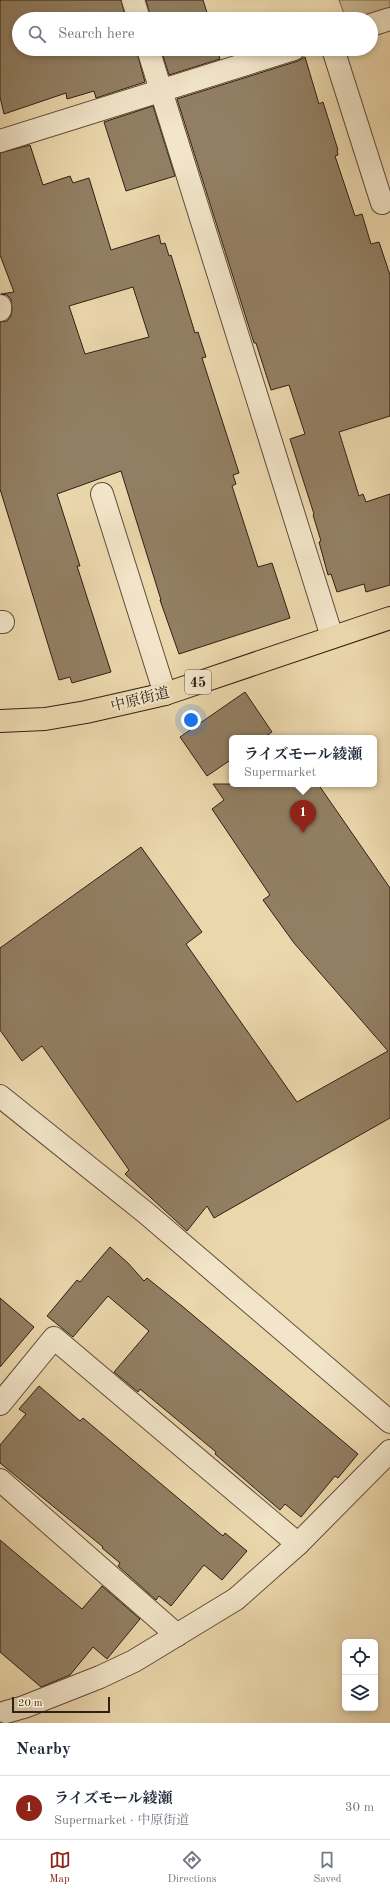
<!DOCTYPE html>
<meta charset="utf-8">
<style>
:root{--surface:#fff;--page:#f6f6f7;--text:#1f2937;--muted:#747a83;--line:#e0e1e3;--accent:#8f2418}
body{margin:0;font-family:"Old Standard TT","Noto Serif JP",serif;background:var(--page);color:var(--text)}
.controls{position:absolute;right:12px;bottom:12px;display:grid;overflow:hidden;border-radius:6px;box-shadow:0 2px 6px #0003}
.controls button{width:36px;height:36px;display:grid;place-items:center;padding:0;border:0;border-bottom:1px solid var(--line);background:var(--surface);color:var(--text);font:20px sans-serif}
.scale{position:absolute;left:12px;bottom:10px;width:98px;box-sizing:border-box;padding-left:4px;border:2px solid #311f14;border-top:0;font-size:11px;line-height:14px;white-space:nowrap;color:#311f14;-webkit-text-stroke:3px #f2e5c9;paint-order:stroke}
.you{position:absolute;left:191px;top:720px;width:14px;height:14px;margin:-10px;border:3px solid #fff;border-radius:50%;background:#1a73e8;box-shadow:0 0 0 6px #1a73e833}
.badge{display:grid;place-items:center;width:26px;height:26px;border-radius:50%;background:var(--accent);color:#fff;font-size:13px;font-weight:700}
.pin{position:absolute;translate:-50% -33px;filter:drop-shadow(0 1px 2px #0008)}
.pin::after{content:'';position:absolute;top:21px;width:14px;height:12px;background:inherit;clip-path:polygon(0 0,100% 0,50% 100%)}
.popup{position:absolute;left:229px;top:735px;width:148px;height:52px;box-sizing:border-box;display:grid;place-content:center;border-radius:6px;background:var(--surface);filter:drop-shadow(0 1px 3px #0005);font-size:13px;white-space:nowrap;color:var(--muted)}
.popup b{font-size:15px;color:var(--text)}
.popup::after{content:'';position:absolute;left:50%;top:100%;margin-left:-8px;border:8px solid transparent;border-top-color:var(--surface)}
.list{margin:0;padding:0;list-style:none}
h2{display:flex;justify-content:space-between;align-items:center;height:52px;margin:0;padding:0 16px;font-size:17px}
h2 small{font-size:13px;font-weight:400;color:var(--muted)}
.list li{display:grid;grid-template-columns:26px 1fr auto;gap:12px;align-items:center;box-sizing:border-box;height:64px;padding:0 16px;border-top:1px solid var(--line)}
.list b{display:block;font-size:15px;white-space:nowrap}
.list p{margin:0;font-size:13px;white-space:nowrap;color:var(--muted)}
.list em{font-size:13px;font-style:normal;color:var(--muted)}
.icon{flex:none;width:22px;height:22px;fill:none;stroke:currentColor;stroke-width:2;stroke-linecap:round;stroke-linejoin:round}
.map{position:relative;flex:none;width:390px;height:1723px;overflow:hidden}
.search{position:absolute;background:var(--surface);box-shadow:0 2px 6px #0003;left:12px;right:12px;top:12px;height:44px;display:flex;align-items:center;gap:10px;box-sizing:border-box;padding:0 14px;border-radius:22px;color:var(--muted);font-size:15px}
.sheet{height:116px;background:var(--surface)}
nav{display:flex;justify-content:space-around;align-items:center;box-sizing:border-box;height:56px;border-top:1px solid var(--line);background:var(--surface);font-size:11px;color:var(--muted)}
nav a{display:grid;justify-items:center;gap:2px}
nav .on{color:var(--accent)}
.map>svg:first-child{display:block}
.green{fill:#cbb892;stroke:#7e6c53}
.building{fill:#927f63;stroke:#311f14;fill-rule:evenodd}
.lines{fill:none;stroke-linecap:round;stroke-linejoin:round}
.minor-casing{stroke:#604d3a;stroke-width:24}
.primary-casing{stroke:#311f14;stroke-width:24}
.minor{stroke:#f2e5c9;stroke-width:22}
.primary{stroke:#ebd7ac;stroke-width:22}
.labels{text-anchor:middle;stroke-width:4;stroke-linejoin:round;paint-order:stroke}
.shield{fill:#f2e5c9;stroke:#6b5a4a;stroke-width:1}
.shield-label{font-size:14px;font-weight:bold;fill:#311f14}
.street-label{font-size:15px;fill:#311f14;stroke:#f2e5c9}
</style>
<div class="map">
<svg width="390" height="1723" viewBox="0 0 390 1723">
<rect width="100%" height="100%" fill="#ebd7ac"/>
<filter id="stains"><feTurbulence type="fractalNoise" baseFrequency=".005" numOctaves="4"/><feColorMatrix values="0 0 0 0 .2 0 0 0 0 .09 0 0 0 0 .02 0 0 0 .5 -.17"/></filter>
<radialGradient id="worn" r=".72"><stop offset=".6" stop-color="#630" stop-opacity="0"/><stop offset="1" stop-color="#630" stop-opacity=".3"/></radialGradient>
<!-- green -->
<path class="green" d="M339,0H390V8L359,19H346Z"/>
<!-- building -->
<g class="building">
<path d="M0,0H121L126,19H19V49H136L145,82L96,98L94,91L67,99L66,93L4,114L0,97Z"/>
<path d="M146,0H203L209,19H151Z"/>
<path d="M161,49H217L220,59L169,75Z"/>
<path d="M305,57L319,104L323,102L338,150H337L338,155L335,156L355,216L362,214L371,244L379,242L390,275V416L339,432L359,496L363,494L366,502L390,494V585L366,592L364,584L337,592L331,574L328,575L319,542L321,541L313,515L314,514L290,439L305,434L289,385L271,390L256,343H254L177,99L298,61Z"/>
<path d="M153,106L175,176L126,191L104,122Z"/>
<path d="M30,145L43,185L70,176L73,183L89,178L111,250L159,235L161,244L165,243L169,256L171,255L195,333L198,332L206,357L202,358L239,473L233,475L236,484L232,486L258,567L272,563L290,618L179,654L160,600H161L121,471L57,494L80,566H77L111,672L72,683L70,677L59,680L0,489V322L7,321L11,316L12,310L11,299L7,295L1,294L14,292L0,255V153ZM133,287L149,337L85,354L69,306Z"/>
<path d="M245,692L272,732L263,738H232V759L207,776L180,737Z"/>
<path d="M213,784H318L390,888V1118L214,1218L207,1206L187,1231L125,1174L129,1170L42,1046L22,1061L0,1030V948L141,847L202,932L186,944L297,1102L388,1051L294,943L263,900L270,895L212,809L224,800Z"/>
<path d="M110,1247L128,1263L144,1281L147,1278L182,1306L358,1454L338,1478L335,1476L301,1517L285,1504L280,1510L215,1454L216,1452L140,1389L138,1392L114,1372L149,1331L108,1296L73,1337L47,1316L77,1280L80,1282Z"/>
<path d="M0,1298L34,1327L0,1367Z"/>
<path d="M39,1386L80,1421L83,1418L223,1536L225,1533L247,1551L222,1580L204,1565L171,1606L159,1596L156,1600L118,1566L120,1563L102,1548L103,1547L0,1463V1445L26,1414L19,1409Z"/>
<path d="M0,1540L82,1609L102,1586L140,1619L107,1659L93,1647L70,1675L41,1687L0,1652Z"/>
</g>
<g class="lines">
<defs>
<g id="minor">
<path d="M133,0L139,19"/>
<path d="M371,25L390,19"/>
<path d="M148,49L332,637"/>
<path d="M333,49L382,203"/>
<path d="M0,141L294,49"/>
<path d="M0,306V310"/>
<path d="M102,494L165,694"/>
<path d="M0,622H3"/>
<path d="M0,1096L146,1213L390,1422"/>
<path d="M0,1404L54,1338L298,1544"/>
<path d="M0,1480L177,1635"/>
<path d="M6,1712L24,1707L100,1677L134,1661L236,1599L298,1544L390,1451"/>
</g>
<path id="primary" d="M0,721L45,719L86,712L165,694L390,618"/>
</defs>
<!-- minor casing -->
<use href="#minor" class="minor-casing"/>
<!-- primary casing -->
<use href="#primary" class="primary-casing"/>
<!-- minor -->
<use href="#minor" class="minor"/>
<!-- primary -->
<use href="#primary" class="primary"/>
</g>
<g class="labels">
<!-- shield labels -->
<rect class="shield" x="185" y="670" width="26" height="24" rx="3"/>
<g class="shield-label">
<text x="198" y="687">45</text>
</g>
<!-- street labels -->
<g class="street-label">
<text transform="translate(140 699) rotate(-14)" y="5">中原街道</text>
</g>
</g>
<rect width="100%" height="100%" filter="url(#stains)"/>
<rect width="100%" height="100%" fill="url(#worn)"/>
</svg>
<div class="controls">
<button><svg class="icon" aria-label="locate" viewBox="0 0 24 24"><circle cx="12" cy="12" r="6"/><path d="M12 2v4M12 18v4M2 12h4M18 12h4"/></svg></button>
<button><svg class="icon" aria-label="layers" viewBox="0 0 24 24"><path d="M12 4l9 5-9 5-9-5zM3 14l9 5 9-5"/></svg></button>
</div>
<div class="scale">20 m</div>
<div class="you"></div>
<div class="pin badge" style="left:303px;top:833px">1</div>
<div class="popup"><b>ライズモール綾瀬</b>Supermarket</div>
<div class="search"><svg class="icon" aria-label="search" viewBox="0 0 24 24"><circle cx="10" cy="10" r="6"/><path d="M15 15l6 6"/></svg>Search here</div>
</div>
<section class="sheet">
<h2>Nearby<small></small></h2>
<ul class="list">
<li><span class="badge">1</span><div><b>ライズモール綾瀬</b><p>Supermarket · 中原街道</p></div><em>30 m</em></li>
</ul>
</section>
<nav>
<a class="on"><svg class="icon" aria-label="map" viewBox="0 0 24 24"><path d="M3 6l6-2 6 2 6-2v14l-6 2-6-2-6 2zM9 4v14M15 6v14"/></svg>Map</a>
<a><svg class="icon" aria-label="directions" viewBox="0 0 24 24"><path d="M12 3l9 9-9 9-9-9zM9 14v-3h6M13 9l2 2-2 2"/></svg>Directions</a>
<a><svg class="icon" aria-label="saved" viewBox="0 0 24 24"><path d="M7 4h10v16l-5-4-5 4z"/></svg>Saved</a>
</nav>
